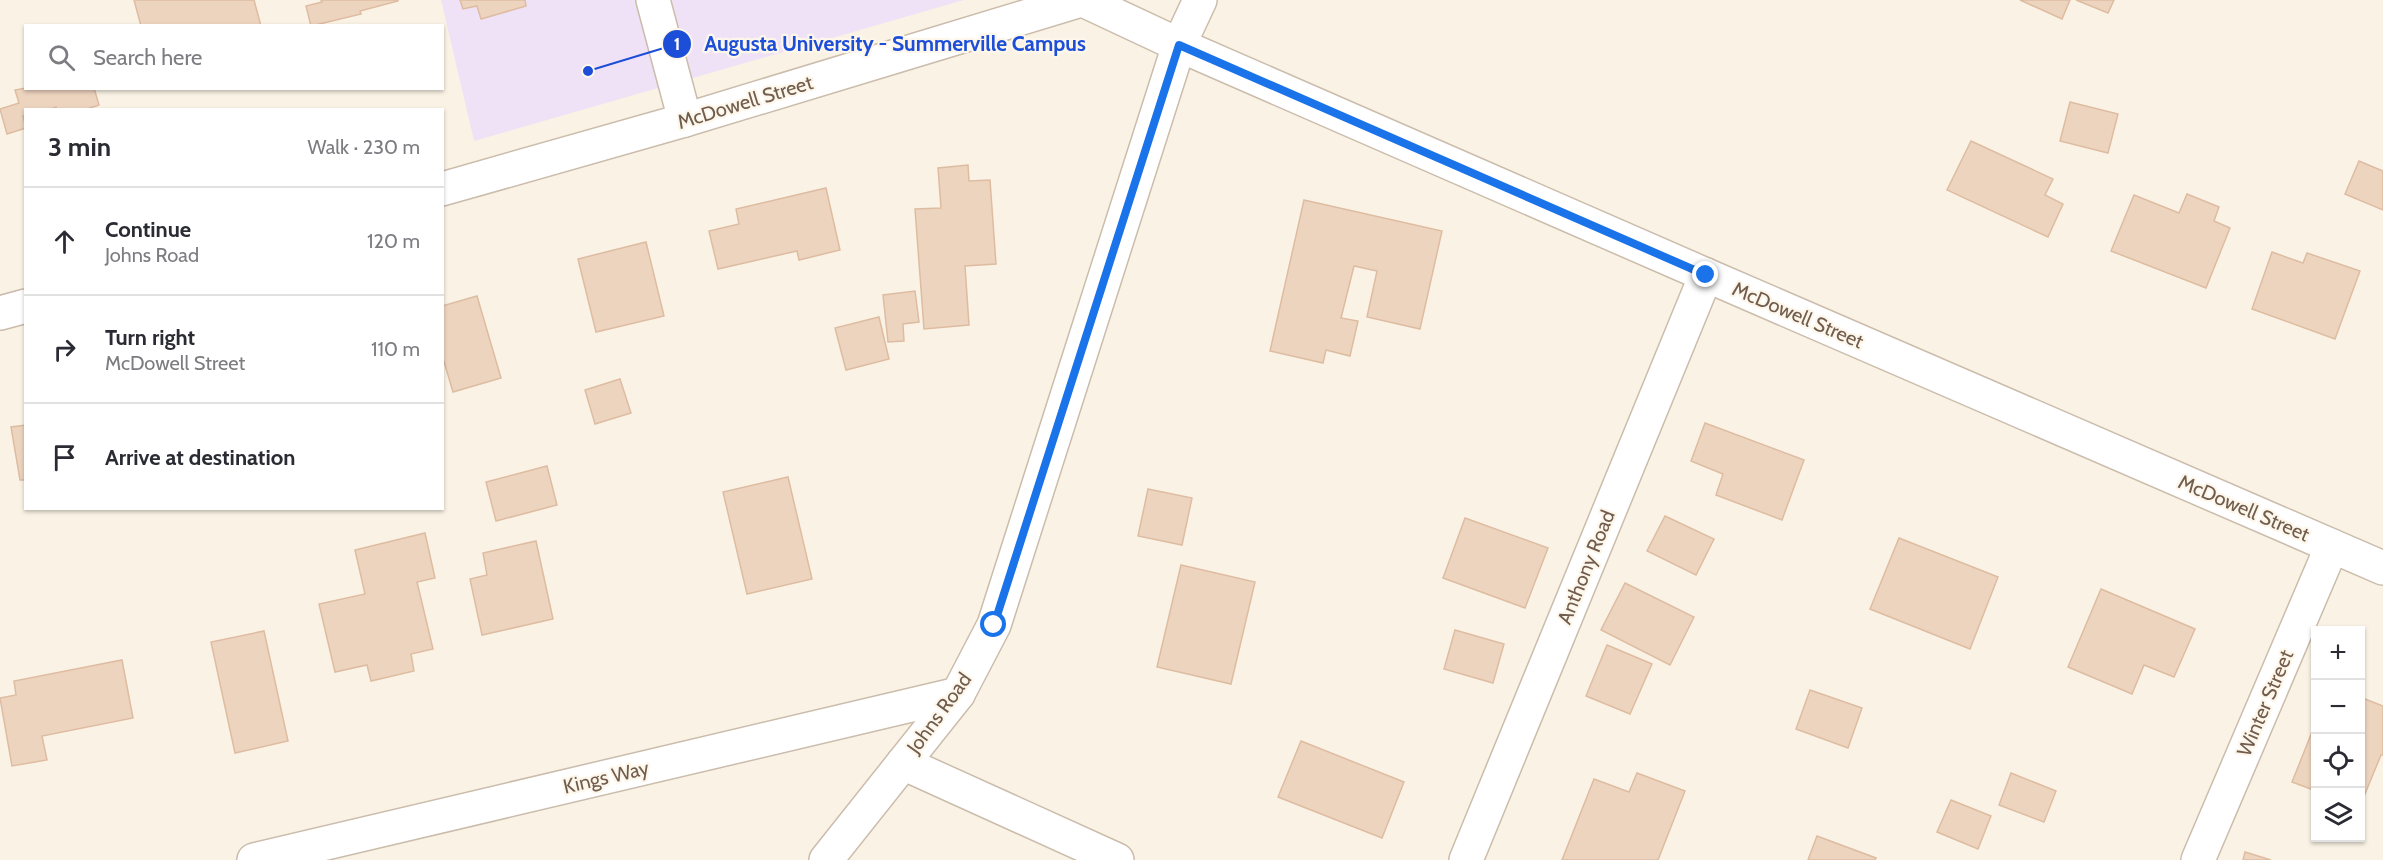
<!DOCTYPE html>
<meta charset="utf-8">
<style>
:root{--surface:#fff;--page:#f7f7f7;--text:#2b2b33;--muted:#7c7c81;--line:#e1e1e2}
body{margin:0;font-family:Cabin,sans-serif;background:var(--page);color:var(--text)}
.controls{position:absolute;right:18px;bottom:18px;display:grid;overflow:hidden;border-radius:0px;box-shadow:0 2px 4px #0004}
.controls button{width:54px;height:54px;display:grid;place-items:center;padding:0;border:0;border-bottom:2px solid var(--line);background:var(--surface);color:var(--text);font:30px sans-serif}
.stop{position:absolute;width:18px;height:18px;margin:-14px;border:4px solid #1a73e8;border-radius:50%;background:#fff}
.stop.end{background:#1a73e8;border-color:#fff;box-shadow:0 2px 6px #0008}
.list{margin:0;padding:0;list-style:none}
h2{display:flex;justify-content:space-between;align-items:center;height:78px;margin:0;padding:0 24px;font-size:26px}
h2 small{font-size:20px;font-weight:400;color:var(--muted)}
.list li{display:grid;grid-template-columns:39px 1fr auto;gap:18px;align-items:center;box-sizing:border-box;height:108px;padding:0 24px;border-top:2px solid var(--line)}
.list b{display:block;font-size:22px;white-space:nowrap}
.list p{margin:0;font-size:20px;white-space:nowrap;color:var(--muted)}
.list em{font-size:20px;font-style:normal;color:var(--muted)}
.icon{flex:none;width:33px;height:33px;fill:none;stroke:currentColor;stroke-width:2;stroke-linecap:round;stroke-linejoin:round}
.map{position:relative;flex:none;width:2383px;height:860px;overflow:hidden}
.search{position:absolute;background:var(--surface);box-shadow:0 2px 4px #0004;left:24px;top:24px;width:420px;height:66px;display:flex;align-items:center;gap:15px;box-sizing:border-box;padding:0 21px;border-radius:0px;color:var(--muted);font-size:22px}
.panel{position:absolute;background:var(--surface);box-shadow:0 2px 4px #0004;left:24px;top:108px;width:420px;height:402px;border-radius:0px}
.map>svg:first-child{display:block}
.education{fill:#f0e2f6}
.building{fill:#edd4bf;stroke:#debca1;stroke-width:1.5}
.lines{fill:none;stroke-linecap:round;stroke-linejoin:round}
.minor-casing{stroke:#cbbcac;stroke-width:36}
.minor{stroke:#fff;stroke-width:33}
.route{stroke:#1a73e8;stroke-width:8}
.labels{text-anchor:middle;stroke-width:4.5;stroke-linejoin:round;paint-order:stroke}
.street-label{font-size:20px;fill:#715c4d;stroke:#fdf7eb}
.leader{fill:none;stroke:#1d4ed8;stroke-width:2}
.callout-dot{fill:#1d4ed8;stroke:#fdf7eb;stroke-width:2}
.mark-label{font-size:18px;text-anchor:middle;font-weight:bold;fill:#fff}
.callout-label{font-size:21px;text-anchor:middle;font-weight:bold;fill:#1d4ed8;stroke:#fdf7eb;stroke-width:4.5;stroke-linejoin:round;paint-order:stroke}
</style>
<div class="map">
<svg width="2383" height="860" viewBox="0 0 2383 860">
<rect width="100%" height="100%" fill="#faf3e5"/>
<!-- education -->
<path class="education" d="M441,0H964L474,141Z"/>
<!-- building -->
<g class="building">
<path d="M134,0H254L261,26H141Z"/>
<path d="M321,0H398V1L360,11L361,14L311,26L306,6L322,2Z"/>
<path d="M460,0H525L526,6L481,19L477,6L463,9Z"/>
<path d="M2020,0H2070L2062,19Z"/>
<path d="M2076,0H2114L2108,13Z"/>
<path d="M26,88H94L99,105L84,110H57L56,107L48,110H26V116H23L26,128L7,134L0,109L19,103L15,90Z"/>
<path d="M2070,102L2118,114L2108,153L2060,141Z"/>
<path d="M1971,141L2053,179L2045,195L2063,204L2048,237L1947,190Z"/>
<path d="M2359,161L2383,171V210L2345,194Z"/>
<path d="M968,165L969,181L990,180L996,264L965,266L969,325L924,329L915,209L941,208L938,168Z"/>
<path d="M826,188L840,250L799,260L797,251L718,269L709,231L739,224L736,209Z"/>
<path d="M2187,194L2219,207L2214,221L2230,228L2206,288L2111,251L2134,195L2179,213Z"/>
<path d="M1304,200L1442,231L1420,329L1367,317L1377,271L1354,266L1341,318L1358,321L1350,356L1326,350L1323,363L1270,351Z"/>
<path d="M646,242L664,316L596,332L578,259Z"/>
<path d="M2272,252L2303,263L2307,253L2360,271L2335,339L2252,309Z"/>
<path d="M915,291L919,322L903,324L904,341L888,342L883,295Z"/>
<path d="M477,296L501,378L453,392L442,355V306Z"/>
<path d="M879,317L889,359L846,370L835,328Z"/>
<path d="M620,379L631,413L595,424L585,390Z"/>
<path d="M1705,423L1804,460L1782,520L1716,495L1723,474L1691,461Z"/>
<path d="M26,425V480H20L11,427Z"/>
<path d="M547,466L557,505L496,521L486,482Z"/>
<path d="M788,477L812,579L747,594L723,492Z"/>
<path d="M1148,489L1192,498L1182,545L1138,536Z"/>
<path d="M1665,516L1714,539L1696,575L1647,551Z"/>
<path d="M1465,518L1548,548L1525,608L1443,578Z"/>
<path d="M425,533L435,578L417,582L433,649L411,654L414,671L371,681L367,665L335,672L319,604L365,594L355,550Z"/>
<path d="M1899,538L1998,577L1970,649L1870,609Z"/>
<path d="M536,541L553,619L482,635L470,579L487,575L483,553Z"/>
<path d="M1181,565L1255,582L1231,684L1157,667Z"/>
<path d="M1625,583L1694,617L1670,665L1601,630Z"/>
<path d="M2101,589L2195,629L2174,677L2144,665L2132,694L2068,667Z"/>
<path d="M1455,630L1504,644L1493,683L1444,669Z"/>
<path d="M264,631L288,741L235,753L211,642Z"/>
<path d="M1607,645L1652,664L1630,714L1586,696Z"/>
<path d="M122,660L133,718L42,736L47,760L12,766L0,698L16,695L14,681Z"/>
<path d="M1810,690L1862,708L1848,748L1796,729Z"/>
<path d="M2360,697L2383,706V755H2381L2360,806Z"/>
<path d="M2316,722V791L2292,782Z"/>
<path d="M1301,741L1404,782L1382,838L1278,797Z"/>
<path d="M1637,773L1685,791L1658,860H1562L1594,779L1629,792Z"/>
<path d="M2011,773L2056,791L2044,822L1999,805Z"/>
<path d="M1951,800L1991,816L1978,849L1937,832Z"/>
<path d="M1817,836L1876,858L1875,860H1808Z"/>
<path d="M2245,852L2271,860H2243Z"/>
</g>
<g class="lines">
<defs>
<g id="minor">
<path d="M653,0L685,120"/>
<path d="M1083,0L1179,45L1706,275L2383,568"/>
<path d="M442,189L685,120L1081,0"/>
<path d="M0,313L26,306"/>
<path d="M903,763L1117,860"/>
<path d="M254,860L958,694"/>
<path d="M826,860L958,694L994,625L1179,45L1200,0"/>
<path d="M1466,860L1706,275"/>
<path d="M2198,860L2332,546"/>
</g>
</defs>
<!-- minor casing -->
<use href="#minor" class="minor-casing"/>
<!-- minor -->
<use href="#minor" class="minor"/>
</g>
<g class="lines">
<!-- route -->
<path class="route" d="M994,625L1179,45L1706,275"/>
</g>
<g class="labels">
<!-- street labels -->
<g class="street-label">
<text transform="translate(745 102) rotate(-17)" y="7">McDowell Street</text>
<text transform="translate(1798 315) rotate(23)" y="7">McDowell Street</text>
<text transform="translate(2244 508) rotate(23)" y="7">McDowell Street</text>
<text transform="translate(1586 567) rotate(-68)" y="7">Anthony Road</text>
<text transform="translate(2265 703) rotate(-67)" y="7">Winter Street</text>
<text transform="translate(939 713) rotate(-54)" y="7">Johns Road</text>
<text transform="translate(606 777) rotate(-13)" y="7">Kings Way</text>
</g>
</g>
<!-- callouts -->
<path class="leader" d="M588 71L677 44"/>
<g class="callout-dot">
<circle cx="588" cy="71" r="6"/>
<circle cx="677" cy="44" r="15"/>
</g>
<g class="mark-label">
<text x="677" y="50">1</text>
</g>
<g class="callout-label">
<text x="895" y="51">Augusta University - Summerville Campus</text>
</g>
</svg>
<div class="controls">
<button>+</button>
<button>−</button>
<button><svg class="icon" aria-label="locate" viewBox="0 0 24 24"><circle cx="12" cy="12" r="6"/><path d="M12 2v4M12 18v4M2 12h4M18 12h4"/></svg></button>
<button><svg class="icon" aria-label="layers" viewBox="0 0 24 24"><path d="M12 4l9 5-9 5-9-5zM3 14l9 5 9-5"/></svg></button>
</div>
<div class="stop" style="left:994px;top:625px"></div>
<div class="stop end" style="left:1706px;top:275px"></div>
<div class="search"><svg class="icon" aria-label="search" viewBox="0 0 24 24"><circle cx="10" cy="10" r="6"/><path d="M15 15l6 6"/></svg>Search here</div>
<section class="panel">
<h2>3 min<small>Walk · 230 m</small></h2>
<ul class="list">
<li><svg class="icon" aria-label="ahead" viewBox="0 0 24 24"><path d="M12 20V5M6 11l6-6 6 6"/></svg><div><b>Continue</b><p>Johns Road</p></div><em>120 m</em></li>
<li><svg class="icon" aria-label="right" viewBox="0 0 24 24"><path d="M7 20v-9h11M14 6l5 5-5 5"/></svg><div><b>Turn right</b><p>McDowell Street</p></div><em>110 m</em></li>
<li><svg class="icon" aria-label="arrive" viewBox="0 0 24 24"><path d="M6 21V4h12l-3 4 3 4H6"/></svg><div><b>Arrive at destination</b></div></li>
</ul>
</section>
</div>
